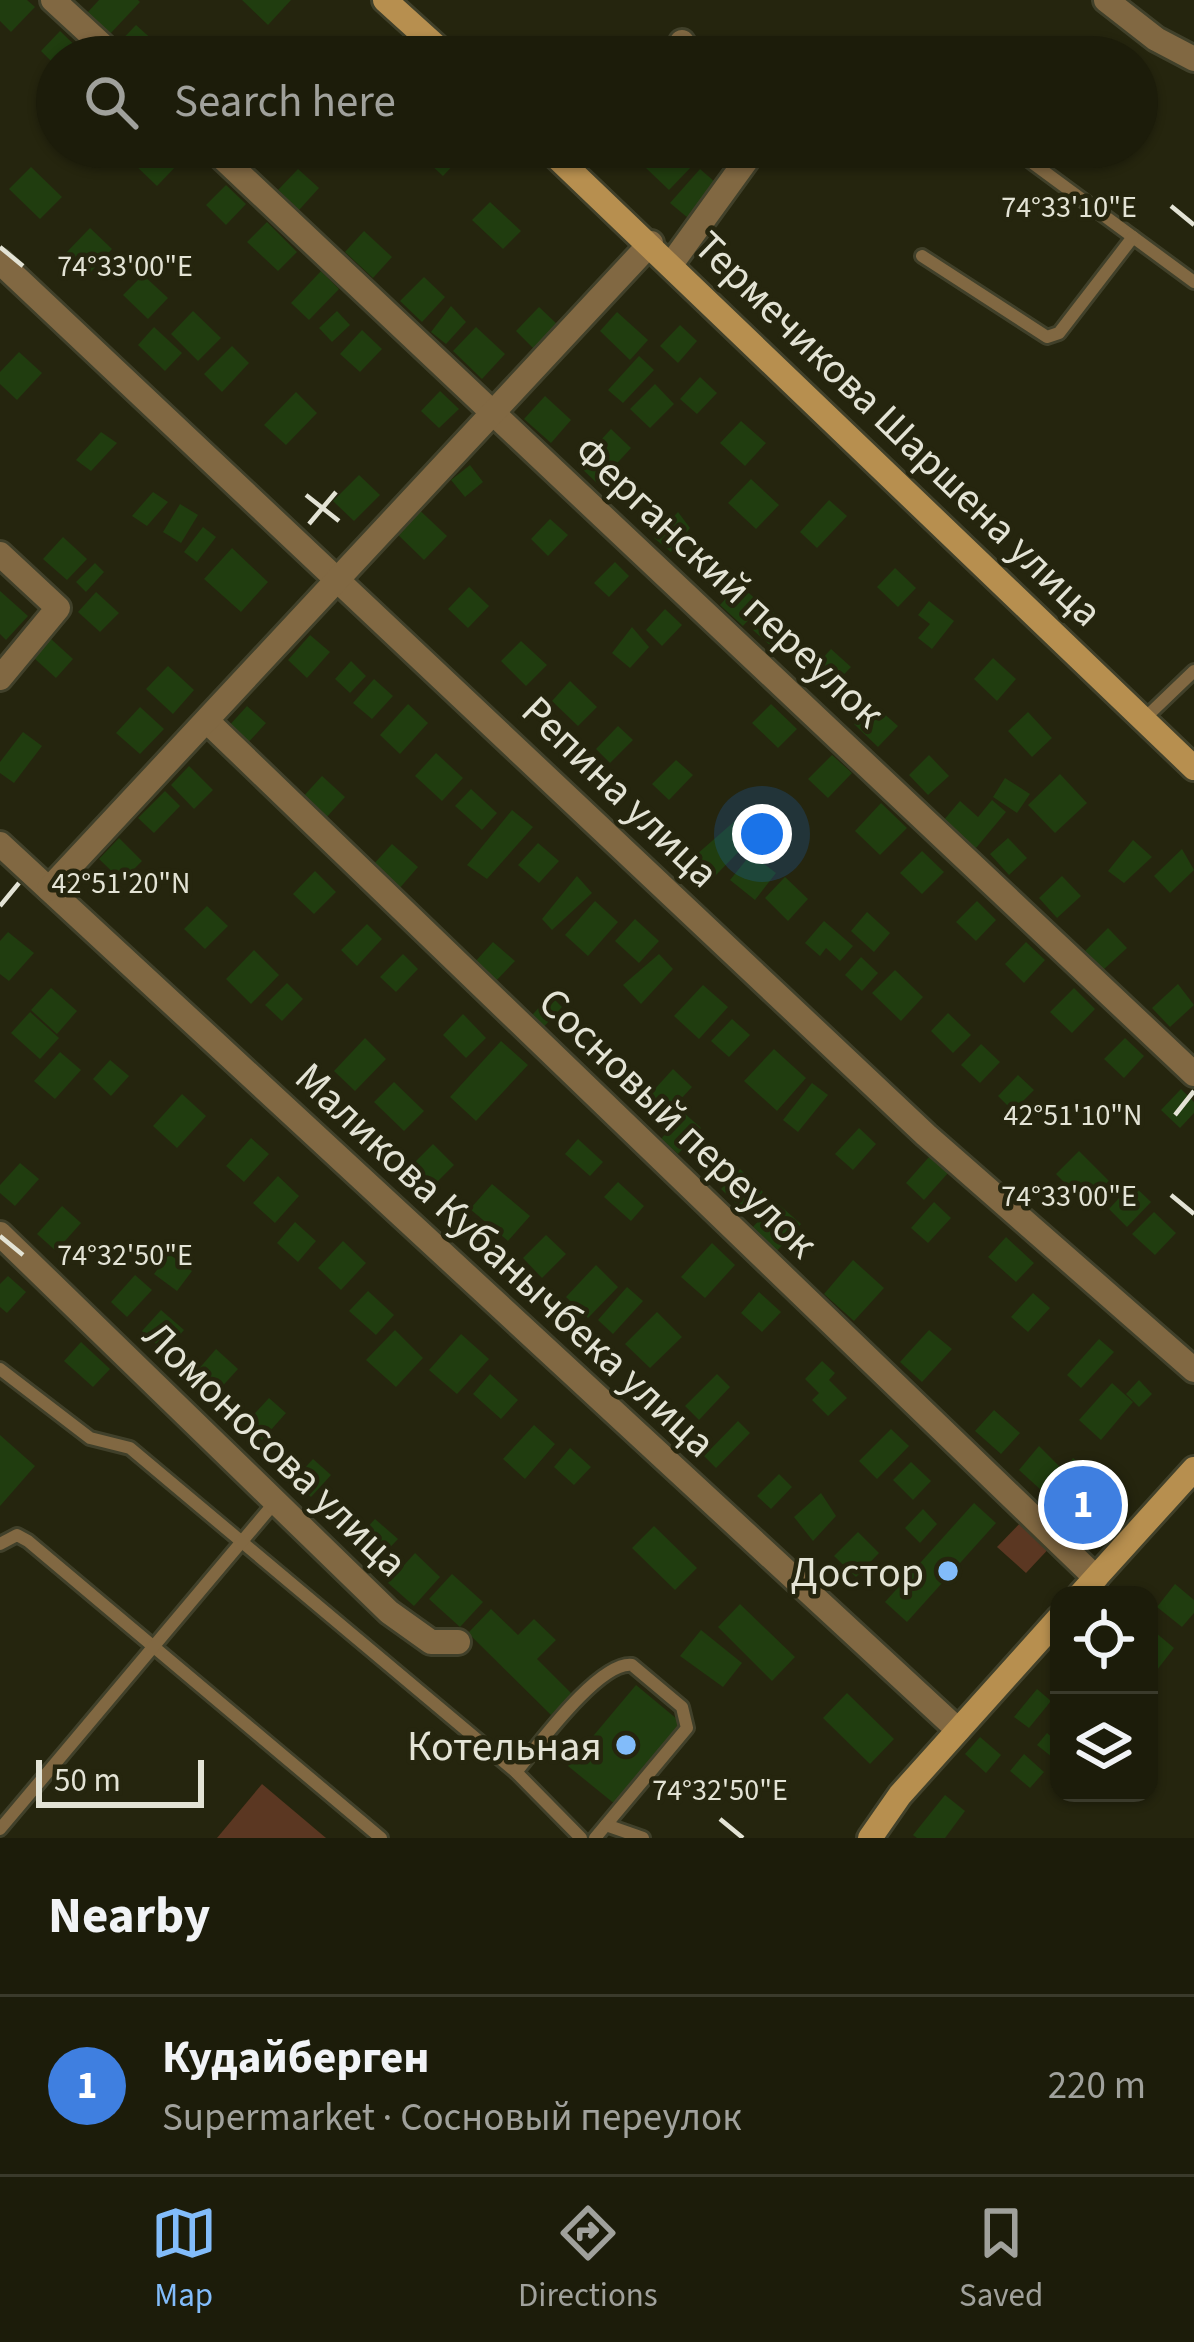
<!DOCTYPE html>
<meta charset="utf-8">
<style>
:root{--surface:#1c1c0a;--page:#292918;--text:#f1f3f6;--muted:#a0a19c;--line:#3a3a2b;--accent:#82bcfa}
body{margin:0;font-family:"Source Sans 3",sans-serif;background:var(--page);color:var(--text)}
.controls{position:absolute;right:36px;bottom:36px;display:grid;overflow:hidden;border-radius:24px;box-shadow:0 3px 9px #0004}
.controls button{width:108px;height:108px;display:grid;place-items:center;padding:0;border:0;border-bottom:3px solid var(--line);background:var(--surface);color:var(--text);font:60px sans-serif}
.scale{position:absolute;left:36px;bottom:30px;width:168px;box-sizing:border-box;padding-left:12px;border:6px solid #e3e3d5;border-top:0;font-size:33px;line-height:42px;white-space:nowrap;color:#e3e3d5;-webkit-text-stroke:9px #25250e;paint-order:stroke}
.you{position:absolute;left:762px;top:834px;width:42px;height:42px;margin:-30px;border:9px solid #fff;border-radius:50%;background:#1a73e8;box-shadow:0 0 0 18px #1a73e833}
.badge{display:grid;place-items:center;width:78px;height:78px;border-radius:50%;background:var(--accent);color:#fff;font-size:39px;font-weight:700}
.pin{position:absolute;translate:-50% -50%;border:6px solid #fff;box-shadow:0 3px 12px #0006}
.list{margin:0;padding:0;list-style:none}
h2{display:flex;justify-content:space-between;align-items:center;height:156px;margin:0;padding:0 48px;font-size:51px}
h2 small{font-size:39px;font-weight:400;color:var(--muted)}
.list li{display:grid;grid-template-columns:78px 1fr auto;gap:36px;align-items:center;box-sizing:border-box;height:180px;padding:0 48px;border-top:3px solid var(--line)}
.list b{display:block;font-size:45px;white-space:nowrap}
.list p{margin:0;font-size:39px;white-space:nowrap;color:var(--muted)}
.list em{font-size:39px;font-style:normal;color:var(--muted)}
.icon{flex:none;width:66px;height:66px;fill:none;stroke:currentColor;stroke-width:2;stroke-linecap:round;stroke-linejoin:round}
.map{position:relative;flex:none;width:1194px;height:1838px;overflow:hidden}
.search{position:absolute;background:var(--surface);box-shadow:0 3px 9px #0004;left:36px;right:36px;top:36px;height:132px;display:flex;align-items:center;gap:30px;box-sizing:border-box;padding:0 42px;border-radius:66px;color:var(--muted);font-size:45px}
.sheet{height:336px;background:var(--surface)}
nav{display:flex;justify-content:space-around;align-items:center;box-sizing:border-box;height:168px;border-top:3px solid var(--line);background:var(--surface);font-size:33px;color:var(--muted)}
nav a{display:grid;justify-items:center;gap:6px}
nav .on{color:var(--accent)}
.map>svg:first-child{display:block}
.green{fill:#5b3722}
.building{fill:#203d0f}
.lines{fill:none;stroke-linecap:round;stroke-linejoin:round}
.lane-casing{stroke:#40402a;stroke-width:18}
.street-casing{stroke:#40402a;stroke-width:30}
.secondary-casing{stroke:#40402a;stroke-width:30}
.lane{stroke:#816842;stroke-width:12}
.street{stroke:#816842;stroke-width:24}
.secondary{stroke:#b78f4f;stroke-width:24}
.ticks{fill:none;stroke:#e3e3d5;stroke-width:4.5}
.poi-dot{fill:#82bcfa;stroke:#25250e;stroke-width:4.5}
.labels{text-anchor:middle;stroke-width:9;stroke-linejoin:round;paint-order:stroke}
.street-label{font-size:42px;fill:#e3e3d5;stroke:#25250e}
.poi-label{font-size:42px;fill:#e3e3d5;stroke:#25250e;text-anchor:end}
.ticks-label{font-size:30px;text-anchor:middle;fill:#e3e3d5;stroke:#25250e;stroke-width:9;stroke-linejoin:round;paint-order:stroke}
</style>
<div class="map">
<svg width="1194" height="1838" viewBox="0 0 1194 1838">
<rect width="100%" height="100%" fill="#25250e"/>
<!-- green -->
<g class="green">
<path d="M1026,1517L1054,1543L1026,1573L997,1547Z"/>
<path d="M262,1784L326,1838H217Z"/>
</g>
<!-- building -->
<g class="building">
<path d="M0,0H27L35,7L11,32L0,21Z"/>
<path d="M99,0H138L140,2L109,35L87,13Z"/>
<path d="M242,0H291L268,25Z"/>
<path d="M136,25L156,43L142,57H125L115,47Z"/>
<path d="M60,31L87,57H57V67L41,51Z"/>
<path d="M562,39L580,57H544Z"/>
<path d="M146,147H163L179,163L157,186L132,162Z"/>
<path d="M236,147H275L257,167Z"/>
<path d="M422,147H448L460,158L443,176L417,152Z"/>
<path d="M624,147H675L693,165L669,190Z"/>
<path d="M31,167L62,197L40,219L9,189Z"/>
<path d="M298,169L319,188L299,210L278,190Z"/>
<path d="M700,169L723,189L694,223L670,203Z"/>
<path d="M226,185L246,204L226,225L206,205Z"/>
<path d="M490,202L521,231L503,249L472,220Z"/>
<path d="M267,222L297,252L278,271L247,242Z"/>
<path d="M90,228L112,249L87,276L65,254Z"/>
<path d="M364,231L392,257L373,278L345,252Z"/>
<path d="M321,271L339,289L309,320L291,303Z"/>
<path d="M143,275L168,298L148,319L123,295Z"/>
<path d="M424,277L445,297L422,322L400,301Z"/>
<path d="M451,306L466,322L446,344L431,332Z"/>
<path d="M539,307L559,326L536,351L516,331Z"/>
<path d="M193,311L221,338L198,361L171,334Z"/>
<path d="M337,311L350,325L332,342L319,328Z"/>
<path d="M617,312L648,340L630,360L600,331Z"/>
<path d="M680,325L697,341L678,363L660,346Z"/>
<path d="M154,327L182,353L165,371L138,345Z"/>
<path d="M476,327L505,354L482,379L453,351Z"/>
<path d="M362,330L382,349L360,372L340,354Z"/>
<path d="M232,346L249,363L222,392L204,374Z"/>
<path d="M19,352L42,373L17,400L0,384V372Z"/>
<path d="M639,356L654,370L623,403L608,390Z"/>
<path d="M700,377L717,393L697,414L680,399Z"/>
<path d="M655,384L674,404L650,428L630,409Z"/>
<path d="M440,391L459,409L439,428L421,411Z"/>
<path d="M296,392L317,413L286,445L264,425Z"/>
<path d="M545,396L571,420L551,443L524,419Z"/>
<path d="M741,421L766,443L745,466L720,443Z"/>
<path d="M611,429L631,448L598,484L578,465Z"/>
<path d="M101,432L117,443L91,471L76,460Z"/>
<path d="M470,465L483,482L465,497L451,480Z"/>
<path d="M359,475L380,495L354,521L333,501Z"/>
<path d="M751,479L779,505L756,529L728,503Z"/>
<path d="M153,492L168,502L147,526L132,516Z"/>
<path d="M829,500L847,516L817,548L800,532Z"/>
<path d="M180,504L198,515L181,543L163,532Z"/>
<path d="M413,504L447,536L424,560L390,527Z"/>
<path d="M678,512L690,528L671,552L654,538Z"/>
<path d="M550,519L568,535L548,556L531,539Z"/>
<path d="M203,527L216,537L197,562L184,552Z"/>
<path d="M63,537L87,559L67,580L43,559Z"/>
<path d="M232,548L268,582L241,612L204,579Z"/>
<path d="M615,562L629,576L609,597L594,583Z"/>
<path d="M95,563L104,572L86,592L76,582Z"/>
<path d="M895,568L916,588L898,607L877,587Z"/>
<path d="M739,584L762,605L743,626L720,605Z"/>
<path d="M469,587L489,606L468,628L448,609Z"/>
<path d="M0,591L28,616L6,640L0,634Z"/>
<path d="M96,592L119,613L100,632L78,612Z"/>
<path d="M929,601L954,621L932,649L918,638L930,624L918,615Z"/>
<path d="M665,609L682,625L662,646L646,630Z"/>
<path d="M771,610L791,629L773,648L753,630Z"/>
<path d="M632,627L649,647L630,668L612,653Z"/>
<path d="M310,635L330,652L307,678L288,660Z"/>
<path d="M51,639L73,659L56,678L34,658Z"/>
<path d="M521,641L547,665L526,686L501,661Z"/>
<path d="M831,649L851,667L832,687L813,669Z"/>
<path d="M993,658L1016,679L997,701L974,679Z"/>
<path d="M351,661L366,676L350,693L335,679Z"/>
<path d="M168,666L194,690L173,714L146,689Z"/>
<path d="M374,679L393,696L372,719L353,703Z"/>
<path d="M570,681L597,707L578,726L552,701Z"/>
<path d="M408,704L428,723L400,754L380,735Z"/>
<path d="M771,704L797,729L778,748L752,723Z"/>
<path d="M873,704L898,726L878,747L854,724Z"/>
<path d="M247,706L266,723L245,746L226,729Z"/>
<path d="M140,707L164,729L140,754L116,733Z"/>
<path d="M1028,712L1052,738L1032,757L1008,731Z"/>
<path d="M618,726L633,740L610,763L596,749Z"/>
<path d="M23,732L42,746L14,783L0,773V762Z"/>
<path d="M436,753L463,778L442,801L415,776Z"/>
<path d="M832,755L852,773L828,798L808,779Z"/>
<path d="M929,755L949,776L928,795L909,775Z"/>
<path d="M676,760L693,775L669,800L652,784Z"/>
<path d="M189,766L213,790L194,809L171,785Z"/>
<path d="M1060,774L1087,803L1055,833L1028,805Z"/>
<path d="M322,776L345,797L324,820L301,799Z"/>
<path d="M1005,778L1030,794L1017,813L993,797Z"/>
<path d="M471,789L497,813L482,830L455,806Z"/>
<path d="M165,791L180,806L154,833L138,818Z"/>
<path d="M992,800L1006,812L976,848L943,821L960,801L978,817Z"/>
<path d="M881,803L907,828L880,855L855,831Z"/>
<path d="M512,810L533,827L487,879L467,865Z"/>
<path d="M736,820L749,841L715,876L696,855Z"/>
<path d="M119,838L142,861L122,881L99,859Z"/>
<path d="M1008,838L1027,858L1009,875L990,854Z"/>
<path d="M1133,840L1152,857L1124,883L1108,871Z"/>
<path d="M538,843L559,861L539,883L518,865Z"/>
<path d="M392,844L418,867L398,890L372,866Z"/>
<path d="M1182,849L1194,870L1170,893L1154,876Z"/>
<path d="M922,851L944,872L922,894L900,873Z"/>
<path d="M751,854L776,873L755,900L730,880Z"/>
<path d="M315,871L336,892L314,914L293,894Z"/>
<path d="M577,876L592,893L552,930L542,919Z"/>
<path d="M1062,876L1081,896L1057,918L1039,898Z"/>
<path d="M785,877L808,899L788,921L765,898Z"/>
<path d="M595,901L618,922L588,956L565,935Z"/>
<path d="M977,901L996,920L976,941L956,922Z"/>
<path d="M207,906L228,926L205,949L184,929Z"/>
<path d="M867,912L890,933L874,952L851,931Z"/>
<path d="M635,919L659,941L639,963L615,941Z"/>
<path d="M824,921L853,946L840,961L826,948L820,956L805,943Z"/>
<path d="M367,924L382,939L357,966L341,950Z"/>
<path d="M1108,928L1127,948L1103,970L1085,951Z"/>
<path d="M8,932L34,953L9,981L0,974V941Z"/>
<path d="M493,942L515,961L494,983L473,964Z"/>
<path d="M1026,942L1045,960L1024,983L1005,964Z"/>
<path d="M254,950L279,975L251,1004L226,979Z"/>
<path d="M403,954L418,969L396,992L380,977Z"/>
<path d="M659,954L673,969L641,1004L623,985Z"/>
<path d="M861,957L878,973L862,991L845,975Z"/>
<path d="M895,970L923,997L901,1021L872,993Z"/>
<path d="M287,983L303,999L282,1021L265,1005Z"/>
<path d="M1178,984L1194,1005L1170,1027L1152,1008Z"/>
<path d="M703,985L728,1007L699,1039L674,1016Z"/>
<path d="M51,988L77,1011L57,1034L31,1010Z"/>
<path d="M1074,988L1095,1009L1072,1033L1050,1012Z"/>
<path d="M550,995L562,1007L539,1032L527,1021Z"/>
<path d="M30,1012L59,1038L40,1059L11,1033Z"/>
<path d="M948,1013L971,1035L953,1053L931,1031Z"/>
<path d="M463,1014L486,1038L466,1058L443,1035Z"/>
<path d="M732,1019L750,1035L729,1057L711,1041Z"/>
<path d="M365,1038L386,1059L355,1091L334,1071Z"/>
<path d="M1125,1038L1144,1056L1124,1078L1104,1059Z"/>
<path d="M501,1041L528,1065L476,1121L450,1097Z"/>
<path d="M981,1044L1000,1062L980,1083L961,1065Z"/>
<path d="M774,1049L806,1078L777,1111L744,1081Z"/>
<path d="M60,1052L81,1070L55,1099L34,1081Z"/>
<path d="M110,1060L129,1076L111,1096L93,1079Z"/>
<path d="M673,1069L692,1087L661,1120L643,1102Z"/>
<path d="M1018,1075L1034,1090L1013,1111L998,1096Z"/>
<path d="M394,1082L424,1111L404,1131L374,1102Z"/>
<path d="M812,1083L828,1095L798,1132L783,1120Z"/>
<path d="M1181,1089L1194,1102V1113L1180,1128L1161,1110Z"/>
<path d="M182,1094L206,1116L177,1148L153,1126Z"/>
<path d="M684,1113L701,1128L678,1154L661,1139Z"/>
<path d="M859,1128L876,1144L853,1170L835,1154Z"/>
<path d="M251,1138L269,1154L244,1182L226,1166Z"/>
<path d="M578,1139L603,1162L590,1176L565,1154Z"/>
<path d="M433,1144L454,1165L433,1186L412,1165Z"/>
<path d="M1079,1151L1111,1183L1096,1198L1079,1181L1071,1189L1056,1174Z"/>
<path d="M929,1157L948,1173L924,1200L906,1183Z"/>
<path d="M20,1163L39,1179L15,1206L0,1193V1185Z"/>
<path d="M740,1169L763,1192L744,1211L721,1189Z"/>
<path d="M278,1176L299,1196L275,1223L253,1203Z"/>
<path d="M618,1182L644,1206L631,1221L604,1197Z"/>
<path d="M492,1184L530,1216L508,1241L470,1209Z"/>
<path d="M1132,1184L1151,1202L1127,1227L1109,1209Z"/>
<path d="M776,1202L801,1224L776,1252L751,1229Z"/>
<path d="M934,1202L951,1218L928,1243L911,1228Z"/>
<path d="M62,1206L81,1223L56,1251L37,1234Z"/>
<path d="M1154,1212L1176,1233L1155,1255L1132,1234Z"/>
<path d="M295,1222L316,1241L298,1262L277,1243Z"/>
<path d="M546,1235L566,1254L542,1278L523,1258Z"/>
<path d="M1006,1237L1034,1263L1016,1282L988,1257Z"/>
<path d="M343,1241L366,1263L341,1290L318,1268Z"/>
<path d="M712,1243L735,1265L705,1298L681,1277Z"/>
<path d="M169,1254L192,1271L177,1291L154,1274Z"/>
<path d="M853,1260L884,1288L854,1321L824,1294Z"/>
<path d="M596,1265L618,1287L588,1318L566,1297Z"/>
<path d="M135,1275L152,1290L127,1317L111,1302Z"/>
<path d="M8,1276L26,1292L7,1313L0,1307V1284Z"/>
<path d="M627,1287L643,1301L613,1334L598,1320Z"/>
<path d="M368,1291L394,1315L376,1335L349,1311Z"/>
<path d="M759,1292L781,1312L762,1332L741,1313Z"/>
<path d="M1033,1293L1050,1308L1028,1332L1011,1317Z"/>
<path d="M161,1310L184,1330L165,1352L142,1331Z"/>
<path d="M657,1312L682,1337L650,1368L625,1344Z"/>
<path d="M395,1330L423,1358L396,1387L366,1360Z"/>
<path d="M929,1330L952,1349L922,1382L900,1362Z"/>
<path d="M461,1334L489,1359L457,1394L429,1370Z"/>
<path d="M1099,1339L1114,1352L1081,1388L1067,1375Z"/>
<path d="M81,1342L110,1369L93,1387L64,1361Z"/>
<path d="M216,1349L238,1369L218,1391L197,1371Z"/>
<path d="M822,1361L835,1373L829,1380L847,1398L828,1416L812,1400L819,1393L805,1379Z"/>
<path d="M490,1374L518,1400L501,1419L473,1394Z"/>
<path d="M717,1374L730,1387L699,1420L685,1406Z"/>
<path d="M1139,1380L1152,1394L1139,1407L1126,1394Z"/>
<path d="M1112,1383L1133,1402L1101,1440L1079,1420Z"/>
<path d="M269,1398L286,1413L262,1440L245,1424Z"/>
<path d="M994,1410L1020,1433L1001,1454L975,1431Z"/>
<path d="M738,1421L750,1433L716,1468L704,1456Z"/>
<path d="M534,1425L555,1444L525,1479L503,1459Z"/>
<path d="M891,1429L909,1446L877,1479L859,1461Z"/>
<path d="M0,1435L35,1466L0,1506Z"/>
<path d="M1039,1446L1060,1467L1041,1490L1019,1470Z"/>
<path d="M570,1448L591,1467L574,1485L554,1467Z"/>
<path d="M1073,1458L1085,1468L1057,1502L1047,1493Z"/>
<path d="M313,1459L331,1475L311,1497L293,1481Z"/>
<path d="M911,1462L931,1481L913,1500L893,1480Z"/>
<path d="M779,1474L792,1487L771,1509L757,1496Z"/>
<path d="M1084,1491L1096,1500L1081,1518L1069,1507Z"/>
<path d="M821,1493L836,1516L813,1541L794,1517Z"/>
<path d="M974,1503L996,1523L907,1622L885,1602Z"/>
<path d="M923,1509L937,1524L920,1543L905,1528Z"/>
<path d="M375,1519L398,1539L377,1561L355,1541Z"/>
<path d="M654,1526L697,1568L675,1590L632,1548Z"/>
<path d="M858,1532L879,1553L856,1577L834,1556Z"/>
<path d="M415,1553L440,1577L414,1606L388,1583Z"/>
<path d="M452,1574L483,1602L460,1627L429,1599Z"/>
<path d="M1175,1584L1194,1600V1613L1182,1627L1157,1607Z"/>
<path d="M740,1604L795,1657L772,1681L718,1627Z"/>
<path d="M491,1609L518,1635L534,1619L556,1640L537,1659L572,1694L551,1715L468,1633Z"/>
<path d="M1149,1627L1174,1648L1157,1670L1149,1664Z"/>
<path d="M701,1630L742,1663L723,1687L680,1656Z"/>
<path d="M636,1685L683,1724L616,1805L568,1766Z"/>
<path d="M1037,1689L1051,1701L1029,1728L1014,1717Z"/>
<path d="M847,1693L894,1739L870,1764L823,1718Z"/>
<path d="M1047,1733L1059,1743L1057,1761L1037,1745Z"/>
<path d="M980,1737L1001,1755L986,1773L965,1754Z"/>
<path d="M1024,1754L1044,1772L1030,1788L1010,1771Z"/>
<path d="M945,1795L965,1811L945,1838H917L913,1835Z"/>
</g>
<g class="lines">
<defs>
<g id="lane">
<path d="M1011,147L1194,282"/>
<path d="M922,256L1047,337L1059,333L1133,237"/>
<path d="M1144,719L1194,671"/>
<path d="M0,1369L90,1438L130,1448L516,1772L581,1838"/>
<path d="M0,1544L17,1535L28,1541L381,1838"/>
<path d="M516,1772C537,1747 599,1661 632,1665L682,1707L687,1728L595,1838"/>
<path d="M606,1825L643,1838"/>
<path d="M0,1829L276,1501"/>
</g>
<g id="street">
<path d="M53,0L115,57"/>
<path d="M1106,0L1156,39L1194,59"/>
<path d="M682,42L692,57"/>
<path d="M211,147L1194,1074"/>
<path d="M0,262L926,1135L1194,1370"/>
<path d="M672,263L756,147"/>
<path d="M0,554L58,608L0,678"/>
<path d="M208,722L1096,1578"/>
<path d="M0,844L958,1730"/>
<path d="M49,889L651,243"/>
<path d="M0,1234L389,1612L431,1642H458"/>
</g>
<g id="secondary">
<path d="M385,0L448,57"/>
<path d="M546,147L1194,768"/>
<path d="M1080,1595L1194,1469"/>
<path d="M870,1838L900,1795L1059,1618"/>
</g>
</defs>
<!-- lane casing -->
<use href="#lane" class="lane-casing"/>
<!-- street casing -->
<use href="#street" class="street-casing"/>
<!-- secondary casing -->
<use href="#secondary" class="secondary-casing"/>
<!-- lane -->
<use href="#lane" class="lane"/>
<!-- street -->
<use href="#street" class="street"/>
<!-- secondary -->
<use href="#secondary" class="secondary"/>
</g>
<!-- ticks -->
<path class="ticks" d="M1171,206L1194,225M0,247L23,266M306,495L339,521M309,524L336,492M0,906L19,883M1175,1115L1194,1091M1171,1195L1194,1214M0,1236L23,1255M720,1819L743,1838"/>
<!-- markers -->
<g class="poi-dot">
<circle cx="948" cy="1571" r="12"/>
<circle cx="626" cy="1745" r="12"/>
</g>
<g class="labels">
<!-- street labels -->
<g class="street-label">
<text transform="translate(899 428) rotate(44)" y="15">Термечикова Шаршена улица</text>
<text transform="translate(730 581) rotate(43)" y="15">Ферганский переулок</text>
<text transform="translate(621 791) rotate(44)" y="15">Репина улица</text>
<text transform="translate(679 1122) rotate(44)" y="15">Сосновый переулок</text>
<text transform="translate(506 1259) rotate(43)" y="15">Маликова Кубанычбека улица</text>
<text transform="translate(276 1448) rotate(44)" y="15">Ломоносова улица</text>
</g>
<!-- poi labels -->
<g class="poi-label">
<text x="924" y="1586">Достор</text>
<text x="602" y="1760">Котельная</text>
</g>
</g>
<g class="ticks-label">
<text x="1069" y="217">74°33'10"E</text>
<text x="125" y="276">74°33'00"E</text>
<text x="121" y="893">42°51'20"N</text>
<text x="1073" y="1125">42°51'10"N</text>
<text x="1069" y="1206">74°33'00"E</text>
<text x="125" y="1265">74°32'50"E</text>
<text x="720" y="1800">74°32'50"E</text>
</g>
</svg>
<div class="controls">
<button><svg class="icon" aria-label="locate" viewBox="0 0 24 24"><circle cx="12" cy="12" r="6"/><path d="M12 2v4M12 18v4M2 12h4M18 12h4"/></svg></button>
<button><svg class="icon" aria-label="layers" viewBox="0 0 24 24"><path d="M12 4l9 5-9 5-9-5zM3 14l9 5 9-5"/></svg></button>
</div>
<div class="scale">50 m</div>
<div class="you"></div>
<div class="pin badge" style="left:1083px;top:1505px;background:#3f7fe0">1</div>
<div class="search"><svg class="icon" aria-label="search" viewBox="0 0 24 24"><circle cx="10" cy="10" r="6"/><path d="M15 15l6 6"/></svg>Search here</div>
</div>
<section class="sheet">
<h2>Nearby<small></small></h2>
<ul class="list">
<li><span class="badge" style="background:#3f7fe0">1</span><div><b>Кудайберген</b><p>Supermarket · Сосновый переулок</p></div><em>220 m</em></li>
</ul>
</section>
<nav>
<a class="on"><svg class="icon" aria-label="map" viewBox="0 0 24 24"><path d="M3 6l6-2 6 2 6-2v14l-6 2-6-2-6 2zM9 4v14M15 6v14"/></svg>Map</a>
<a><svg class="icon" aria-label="directions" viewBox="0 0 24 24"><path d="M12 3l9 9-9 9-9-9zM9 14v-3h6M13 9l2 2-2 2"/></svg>Directions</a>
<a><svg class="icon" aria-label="saved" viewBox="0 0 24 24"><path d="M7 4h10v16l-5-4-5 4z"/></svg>Saved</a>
</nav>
